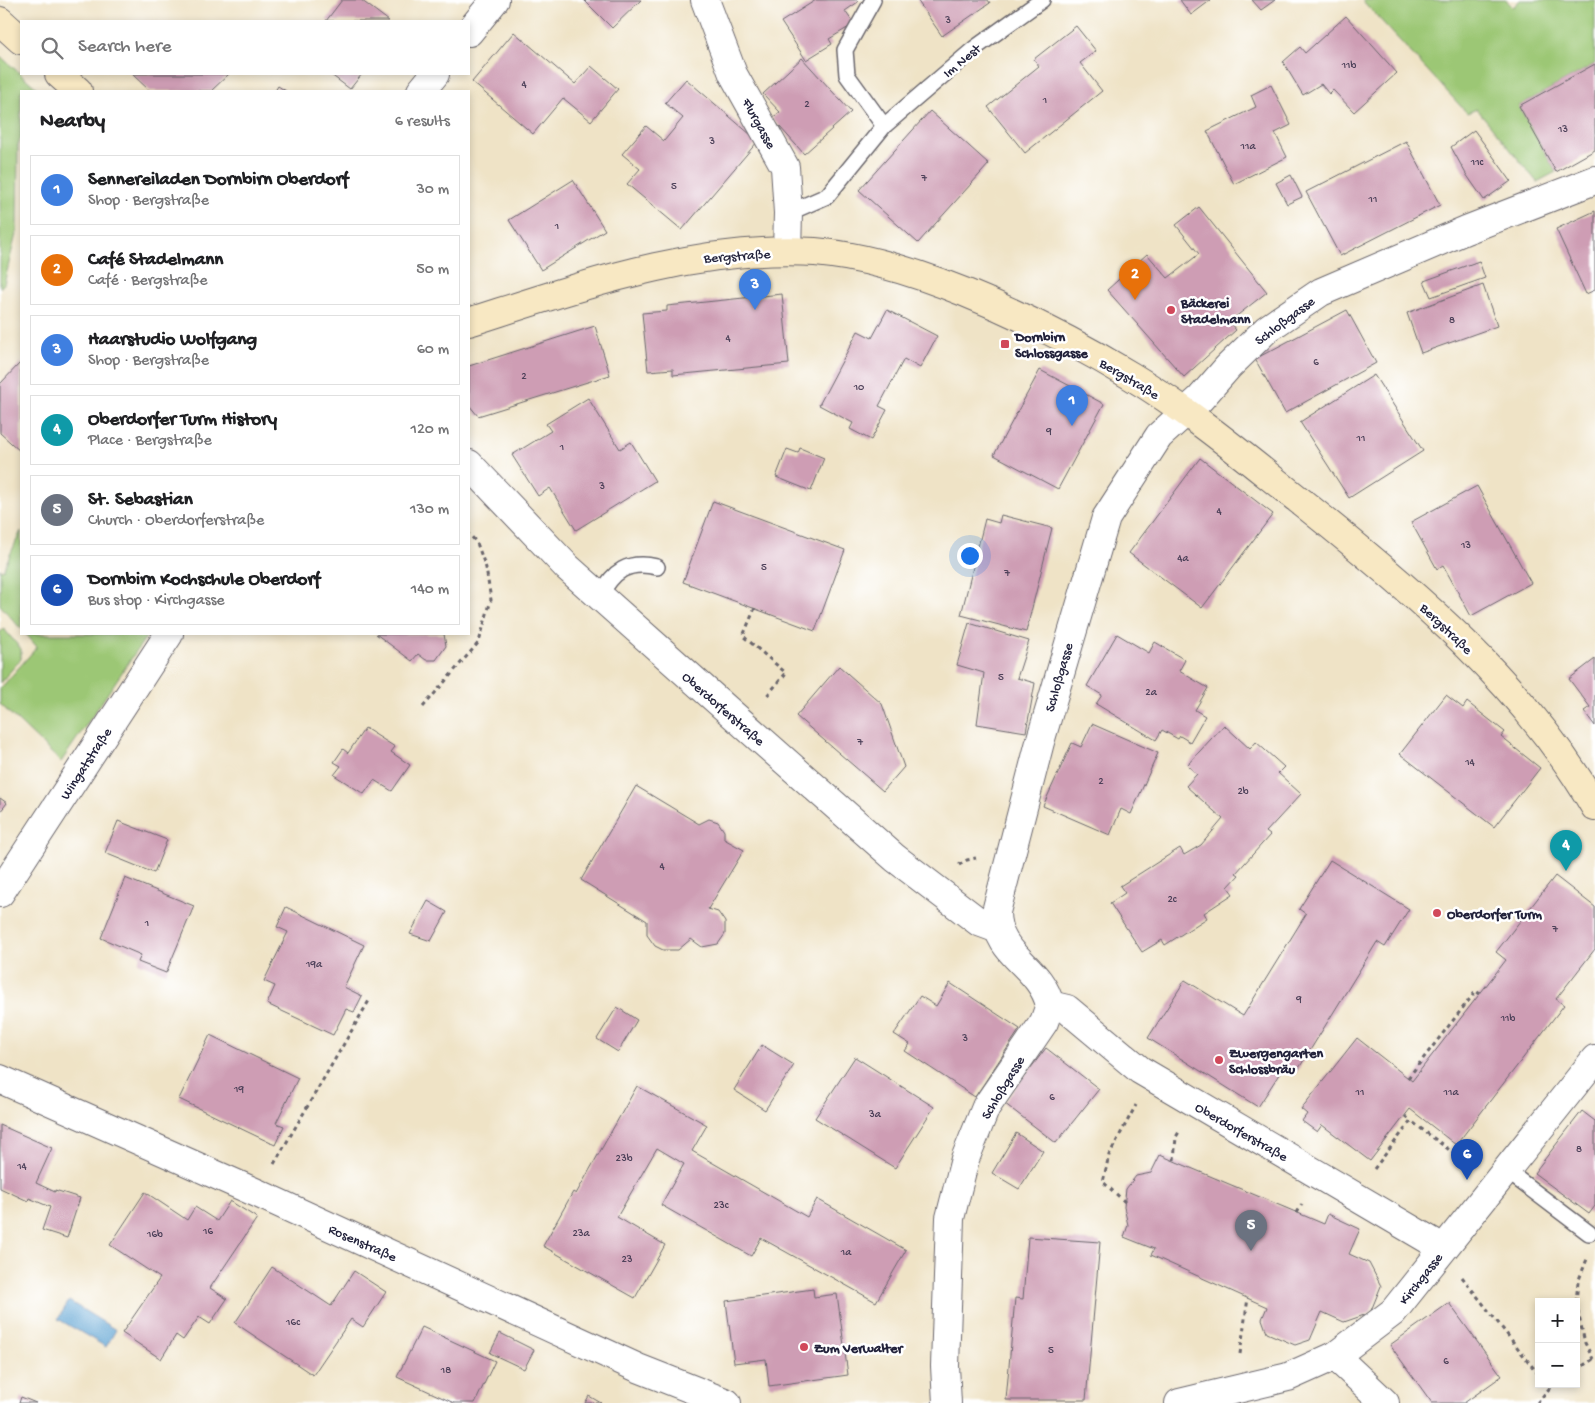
<!DOCTYPE html>
<meta charset="utf-8">
<style>
:root{--surface:#fff;--page:#f6f6f6;--text:#202124;--muted:#757577;--line:#e0e0e0;--accent:#d1495b}
body{margin:0;font-family:"Gochi Hand",sans-serif;background:var(--page);color:var(--text)}
.controls{position:absolute;right:15px;bottom:15px;display:grid;overflow:hidden;border-radius:0px;box-shadow:0 2px 8px #0003}
.controls button{width:45px;height:45px;display:grid;place-items:center;padding:0;border:0;border-bottom:1px solid var(--line);background:var(--surface);color:var(--text);font:25px sans-serif}
.you{position:absolute;left:969px;top:555px;width:18px;height:18px;margin:-12px;border:4px solid #fff;border-radius:50%;background:#1a73e8;box-shadow:0 0 0 8px #1a73e833}
.badge{display:grid;place-items:center;width:32px;height:32px;border-radius:50%;background:var(--accent);color:#fff;font-size:16px;font-weight:700}
.pin{position:absolute;translate:-50% -41px;filter:drop-shadow(0 1px 2px #0008)}
.pin::after{content:'';position:absolute;top:26px;width:18px;height:15px;background:inherit;clip-path:polygon(0 0,100% 0,50% 100%)}
.list{margin:0;padding:0;list-style:none}
h2{display:flex;justify-content:space-between;align-items:center;height:65px;margin:0;padding:0 20px;font-size:21px}
h2 small{font-size:16px;font-weight:400;color:var(--muted)}
.list li{display:grid;grid-template-columns:32px 1fr auto;gap:15px;align-items:center;box-sizing:border-box;height:70px;margin:0 10px 10px;padding:0 10px;border:1px solid var(--line);border-radius:0px}
.list b{display:block;font-size:19px;white-space:nowrap}
.list p{margin:0;font-size:16px;white-space:nowrap;color:var(--muted)}
.list em{font-size:16px;font-style:normal;color:var(--muted)}
.icon{flex:none;width:28px;height:28px;fill:none;stroke:currentColor;stroke-width:2;stroke-linecap:round;stroke-linejoin:round}
.map{position:relative;flex:none;width:1595px;height:1403px;overflow:hidden}
.search{position:absolute;background:var(--surface);box-shadow:0 2px 8px #0003;left:20px;top:20px;width:450px;height:55px;display:flex;align-items:center;gap:12px;box-sizing:border-box;padding:0 18px;border-radius:0px;color:var(--muted);font-size:19px}
.panel{position:absolute;background:var(--surface);box-shadow:0 2px 8px #0003;left:20px;top:90px;width:450px;height:545px;border-radius:0px}
.map>svg:first-child{display:block}
.green{fill:#9cc775;stroke:#5f7458}
.water{fill:#5ca2d1;stroke:#3f6286}
.building{fill:#ce9db4}
.lines{fill:none;stroke-linecap:round;stroke-linejoin:round}
.service-casing{stroke:#6a666c;stroke-width:18}
.minor-casing{stroke:#6a666c;stroke-width:30}
.secondary-casing{stroke:#6a666c;stroke-width:30}
.path{stroke:#6a666c;stroke-width:3;stroke-dasharray:4 4;stroke-linecap:butt}
.service{stroke:#fff;stroke-width:15}
.minor{stroke:#fff;stroke-width:28}
.secondary{stroke:#f8e8c3;stroke-width:28}
.poi-dot{fill:#d1495b;stroke:#fff;stroke-width:2}
.labels{text-anchor:middle;stroke-width:5;stroke-linejoin:round;paint-order:stroke}
.number-label{font-size:11px;fill:#4d4159}
.street-label{font-size:14px;fill:#22223b;stroke:#fff}
.poi-label{font-size:14px;font-weight:bold;fill:#22223b;stroke:#fff;text-anchor:start}
</style>
<div class="map">
<svg width="1595" height="1403" viewBox="0 0 1595 1403">
<rect width="100%" height="100%" fill="#fff"/>
<filter id="ink" filterUnits="userSpaceOnUse"><feTurbulence type="fractalNoise" baseFrequency=".02" numOctaves="2"/><feDisplacementMap in="SourceGraphic" scale="10" xChannelSelector="R" yChannelSelector="G"/><feConvolveMatrix kernelMatrix="1 2 1 2 8 2 1 2 1" color-interpolation-filters="sRGB"/></filter>
<filter id="wash" filterUnits="userSpaceOnUse"><feTurbulence type="fractalNoise" baseFrequency=".0096" numOctaves="4" result="noise"/><feDisplacementMap in="SourceGraphic" scale="20" xChannelSelector="R" yChannelSelector="G"/><feGaussianBlur stdDeviation="1.12" result="paint"/><feColorMatrix in="noise" values="0 0 0 0 0 0 0 0 0 0 0 0 0 0 0 0 0 1.4 0 .05"/><feComposite in="paint" operator="in"/></filter>
<g filter="url(#wash)">
<rect width="100%" height="100%" fill="#efe3c6"/>
<!-- green -->
<g class="green">
<path d="M1362,0H1506L1513,7L1520,0H1595V64L1519,106L1556,172L1537,182L1477,109L1467,113Z"/>
<path d="M0,56L40,91H21V137L18,145L17,230L4,284L0,288Z"/>
<path d="M21,531V629L0,605V569L3,570Z"/>
<path d="M4,629L21,649V659L0,683V632Z"/>
<path d="M26,634H148L61,762L0,704V689L37,647Z"/>
</g>
<!-- water -->
<path class="water" d="M69,1301L116,1330L106,1347L58,1319Z"/>
<g id="blocks">
<!-- building -->
<g class="building">
<path d="M342,0H361L389,21H326Z"/>
<path d="M584,0H641L612,28Z"/>
<path d="M816,0H857L858,2L845,11L854,24L829,39L832,44L806,60L781,22Z"/>
<path d="M917,0H988L990,3L942,36Z"/>
<path d="M1180,0H1211L1191,15Z"/>
<path d="M1252,0H1275L1261,10Z"/>
<path d="M1346,16L1397,73L1354,112L1333,90L1329,94L1321,84L1303,95L1283,62L1300,47L1305,53Z"/>
<path d="M1076,26L1096,51L1080,63L1102,91L1025,153L988,107L1039,66L1034,59Z"/>
<path d="M514,32L575,84L591,66L618,89L591,121L563,98L533,134L472,82Z"/>
<path d="M802,58L851,112L804,154L772,118L780,112L763,94Z"/>
<path d="M1595,64V150L1556,172L1519,106Z"/>
<path d="M132,74H229L211,91H150Z"/>
<path d="M330,74H362L350,89Z"/>
<path d="M686,79L758,141L682,230L627,184L640,169L622,154L646,126L664,141L683,118L665,103Z"/>
<path d="M1271,85L1291,125L1275,133L1287,157L1234,184L1207,131L1256,107L1251,95Z"/>
<path d="M278,86L286,91H275Z"/>
<path d="M930,111L989,164L918,243L859,190Z"/>
<path d="M1474,130L1511,181L1484,200L1466,174L1451,147Z"/>
<path d="M1406,141L1440,205L1340,256L1306,192Z"/>
<path d="M1291,175L1302,197L1287,204L1276,183Z"/>
<path d="M573,180L605,230L541,270L509,220Z"/>
<path d="M1199,207L1267,292L1229,322L1236,330L1184,377L1107,290L1147,254L1168,278L1199,254L1176,225Z"/>
<path d="M1595,211V290L1586,294L1556,229Z"/>
<path d="M1479,261L1485,278L1431,297L1424,281Z"/>
<path d="M1483,285L1497,326L1421,353L1407,313Z"/>
<path d="M782,294L789,364L673,375V369L648,371L642,313L667,311V306Z"/>
<path d="M887,310L937,336L920,368L904,359L879,406L887,410L871,440L850,429L853,423L819,405L858,331L872,338Z"/>
<path d="M1347,310L1376,363L1285,413L1255,359Z"/>
<path d="M595,326L610,375L478,416L469,405V366Z"/>
<path d="M21,362V452L0,433V384Z"/>
<path d="M1040,370L1104,404L1058,489L994,455Z"/>
<path d="M1374,375L1423,451L1349,498L1300,422Z"/>
<path d="M588,398L620,449L631,442L655,481L576,530L550,488L538,496L512,455L551,431L546,424Z"/>
<path d="M800,448L824,458L811,491L776,477L787,449L798,453Z"/>
<path d="M1200,458L1273,514L1202,608L1129,553Z"/>
<path d="M1477,486L1531,583L1471,616L1443,565L1437,569L1411,522Z"/>
<path d="M713,501L845,550L815,631L683,582Z"/>
<path d="M1001,515L1052,528L1026,632L961,615L985,519L999,523Z"/>
<path d="M969,623L1029,641L1017,678L1035,683L1026,732L977,724L984,673L957,665Z"/>
<path d="M376,634H444L446,646L436,660H426L418,654L412,661Z"/>
<path d="M1117,634L1149,653L1155,642L1185,660L1179,671L1208,688L1195,710L1205,716L1190,742L1180,736L1178,739L1162,730L1156,740L1096,704L1102,695L1087,686Z"/>
<path d="M1595,659V726L1584,711L1590,707L1569,679Z"/>
<path d="M839,666L882,704L904,767L883,791L796,716Z"/>
<path d="M1446,695L1463,708L1467,702L1505,732L1501,737L1540,768L1494,827L1400,754Z"/>
<path d="M1092,724L1158,753L1131,814L1121,809L1110,835L1043,806L1072,743L1081,747Z"/>
<path d="M1224,725L1250,749L1256,742L1284,767L1278,773L1301,794L1266,832L1270,835L1236,873L1239,875L1228,887L1233,894L1204,913L1207,918L1165,945L1162,940L1142,952L1110,903L1125,893L1120,886L1180,848L1184,855L1201,845L1223,819L1186,786L1197,774L1187,765Z"/>
<path d="M365,728L395,747L391,752L410,765L392,791L374,780L364,794L334,775L341,766L334,762L343,749L348,753Z"/>
<path d="M636,786L699,824L709,819L718,822L724,831V839L744,850L708,909L718,912L725,922V934L718,944L702,947L691,939L678,950H663L655,946L647,935V921L581,880Z"/>
<path d="M0,798L7,803L0,812Z"/>
<path d="M118,821L167,840L154,873L105,853Z"/>
<path d="M1330,860L1409,909L1385,947L1377,942L1296,1073L1285,1065L1258,1107L1148,1038L1185,980L1243,1016L1306,914L1299,909Z"/>
<path d="M1555,876L1595,907V949L1556,999L1564,1005L1456,1145L1410,1109L1370,1161L1322,1125L1317,1132L1302,1121L1307,1114L1301,1109L1357,1038L1412,1081L1506,960L1496,952Z"/>
<path d="M125,878L194,906L166,973L138,962L141,955L101,938Z"/>
<path d="M428,901L447,912L431,941L410,934Z"/>
<path d="M286,907L364,945L344,987L362,996L354,1012L346,1009L333,1035L267,1004L275,986L264,981L288,932L277,927Z"/>
<path d="M950,983L1020,1029L975,1097L905,1051L910,1044L894,1034L920,996L936,1006Z"/>
<path d="M617,1007L637,1020L618,1052L597,1039Z"/>
<path d="M210,1035L298,1078L276,1123L284,1126L275,1145L179,1099Z"/>
<path d="M762,1045L794,1065L765,1110L734,1090Z"/>
<path d="M1046,1048L1099,1089L1056,1143L1004,1103Z"/>
<path d="M855,1057L934,1107L895,1168L815,1118Z"/>
<path d="M637,1086L707,1125L692,1151L807,1217L817,1199L906,1250L876,1302L761,1238L751,1256L661,1205L684,1164L657,1148L617,1217L665,1245L635,1298L543,1246L573,1192L576,1194Z"/>
<path d="M1582,1111L1595,1121V1206L1589,1214L1534,1173Z"/>
<path d="M0,1125L52,1148L36,1183L55,1192V1190L80,1198L67,1238L42,1230L50,1207L29,1198L28,1201L0,1188Z"/>
<path d="M1016,1133L1043,1151L1019,1189L992,1173Z"/>
<path d="M1160,1155L1324,1224L1328,1214L1360,1229L1349,1254L1369,1263L1381,1286L1370,1313L1344,1322L1322,1312L1310,1340L1295,1345L1267,1333L1262,1319L1267,1307L1151,1255L1154,1249L1124,1237L1128,1225L1124,1207L1126,1189L1136,1176L1151,1173Z"/>
<path d="M145,1192L187,1220L195,1207L217,1221L230,1201L257,1218L210,1288L227,1299L210,1324L199,1317L183,1340L176,1335L161,1359L122,1333L160,1278L110,1245Z"/>
<path d="M1028,1237L1100,1242L1086,1400H1006L1015,1298L1023,1299Z"/>
<path d="M272,1267L331,1306L354,1271L386,1292L363,1327L351,1319L313,1375L235,1323Z"/>
<path d="M813,1289L814,1297L837,1294L848,1375L769,1386L766,1359L734,1363L726,1301Z"/>
<path d="M1449,1303L1502,1376L1464,1403H1432L1390,1345Z"/>
<path d="M422,1327L495,1361L475,1403H454L397,1377Z"/>
<path d="M500,1333L534,1350L524,1369L490,1353Z"/>
<path d="M589,1396L601,1403H585Z"/>
<path d="M21,1397L36,1403H19Z"/>
</g>
</g>
</g>
<g filter="url(#ink)">
<use href="#blocks" fill-opacity="0" stroke="#6a666c" stroke-width="1"/>
<g class="lines">
<defs>
<g id="service">
<path d="M873,0L845,50L847,75L884,126"/>
<path d="M788,213L827,196L884,126L975,48L1042,0"/>
<path d="M600,596C613,571 628,560 657,567"/>
<path d="M1507,1171L1589,1233"/>
</g>
<g id="minor">
<path d="M705,0L733,74L785,167L788,213L787,251"/>
<path d="M469,32L495,0"/>
<path d="M421,91L435,74"/>
<path d="M469,464L567,567L767,745L895,858L979,922L998,929"/>
<path d="M0,893L169,634"/>
<path d="M1050,1005L1067,1009L1140,1070L1443,1248"/>
<path d="M0,1079L257,1193L638,1368L727,1403"/>
<path d="M1335,1356L1385,1403"/>
<path d="M947,1403L945,1366L950,1218L965,1159L986,1107L1044,1022L1050,1005C1040,964 996,957 996,912L1040,742L1106,518L1159,436L1200,399L1228,367L1267,329L1321,292L1466,230L1595,180"/>
<path d="M1179,1403L1288,1377L1335,1356L1393,1312L1595,1059"/>
</g>
<g id="secondary">
<path d="M0,21L21,40"/>
<path d="M59,74L78,91"/>
<path d="M469,322C582,286 695,245 815,252C866,256 917,273 964,292C1021,315 1078,344 1131,376C1193,413 1248,460 1304,504C1412,590 1525,685 1595,807"/>
</g>
</defs>
<!-- service casing -->
<use href="#service" class="service-casing"/>
<!-- minor casing -->
<use href="#minor" class="minor-casing"/>
<!-- secondary casing -->
<use href="#secondary" class="secondary-casing"/>
<!-- path -->
<g class="path">
<path d="M755,608L743,636L786,673L765,698"/>
<path d="M423,707L479,642L491,600L486,568L477,543L469,534"/>
<path d="M959,865L967,860L976,858"/>
<path d="M1408,1078L1476,991L1480,994"/>
<path d="M1405,1116L1411,1121"/>
<path d="M1174,1160L1176,1137L1179,1132"/>
<path d="M274,1164L370,999"/>
<path d="M1374,1169L1411,1121L1468,1164"/>
<path d="M1125,1202L1103,1182L1109,1155L1136,1105"/>
<path d="M1297,1213L1302,1204"/>
<path d="M1462,1277L1539,1375"/>
<path d="M1576,1302L1578,1282L1587,1259"/>
<path d="M1576,1303L1585,1343L1593,1359"/>
<path d="M1240,1354L1248,1298"/>
<path d="M1576,1370L1595,1358"/>
<path d="M1537,1403L1553,1384"/>
</g>
<!-- service -->
<use href="#service" class="service"/>
<!-- minor -->
<use href="#minor" class="minor"/>
<!-- secondary -->
<use href="#secondary" class="secondary"/>
</g>
</g>
<!-- markers -->
<g class="poi-dot">
<circle cx="1171" cy="310" r="5"/>
<rect x="1000" y="339" width="10" height="10" rx="2.5"/>
<circle cx="1437" cy="913" r="5"/>
<circle cx="1219" cy="1060" r="5"/>
<circle cx="804" cy="1347" r="5"/>
</g>
<g class="labels">
<!-- number labels -->
<g class="number-label">
<text x="948" y="23">3</text>
<text x="1349" y="68">11b</text>
<text x="524" y="87">4</text>
<text x="1045" y="103">1</text>
<text x="807" y="107">2</text>
<text x="1563" y="132">13</text>
<text x="712" y="144">3</text>
<text x="1248" y="149">11a</text>
<text x="1477" y="165">11c</text>
<text x="924" y="181">7</text>
<text x="674" y="189">5</text>
<text x="1373" y="202">11</text>
<text x="557" y="229">1</text>
<text x="1452" y="323">8</text>
<text x="728" y="341">4</text>
<text x="1316" y="365">6</text>
<text x="524" y="379">2</text>
<text x="859" y="390">10</text>
<text x="1049" y="434">9</text>
<text x="1361" y="441">11</text>
<text x="562" y="450">1</text>
<text x="602" y="489">3</text>
<text x="1219" y="514">4</text>
<text x="1466" y="548">13</text>
<text x="1183" y="561">4a</text>
<text x="764" y="570">5</text>
<text x="1007" y="576">7</text>
<text x="1001" y="680">5</text>
<text x="1151" y="695">2a</text>
<text x="860" y="745">7</text>
<text x="1470" y="765">14</text>
<text x="1101" y="784">2</text>
<text x="1243" y="794">2b</text>
<text x="662" y="869">4</text>
<text x="1172" y="902">2c</text>
<text x="147" y="926">1</text>
<text x="1555" y="932">7</text>
<text x="314" y="967">19a</text>
<text x="1299" y="1002">9</text>
<text x="1508" y="1021">11b</text>
<text x="965" y="1041">3</text>
<text x="239" y="1092">19</text>
<text x="1360" y="1095">11</text>
<text x="1451" y="1095">11a</text>
<text x="1052" y="1100">6</text>
<text x="875" y="1117">3a</text>
<text x="1579" y="1152">8</text>
<text x="624" y="1161">23b</text>
<text x="22" y="1169">14</text>
<text x="721" y="1208">23c</text>
<text x="208" y="1234">16</text>
<text x="581" y="1236">23a</text>
<text x="155" y="1237">16b</text>
<text x="846" y="1255">1a</text>
<text x="627" y="1262">23</text>
<text x="293" y="1325">16c</text>
<text x="1051" y="1353">5</text>
<text x="1446" y="1364">6</text>
<text x="446" y="1373">18</text>
</g>
<!-- street labels -->
<g class="street-label">
<text transform="translate(961 60) rotate(-40)" y="5">Im Nest</text>
<text transform="translate(760 123) rotate(61)" y="5">Flurgasse</text>
<text transform="translate(737 255) rotate(-4)" y="5">Bergstraße</text>
<text transform="translate(1284 320) rotate(-37)" y="5">Schloßgasse</text>
<text transform="translate(1130 378) rotate(31)" y="5">Bergstraße</text>
<text transform="translate(1447 628) rotate(44)" y="5">Bergstraße</text>
<text transform="translate(1058 677) rotate(-74)" y="5">Schloßgasse</text>
<text transform="translate(724 708) rotate(41)" y="5">Oberdorferstraße</text>
<text transform="translate(85 763) rotate(-57)" y="5">Wingatstraße</text>
<text transform="translate(1002 1087) rotate(-59)" y="5">Schloßgasse</text>
<text transform="translate(1242 1131) rotate(30)" y="5">Oberdorferstraße</text>
<text transform="translate(363 1242) rotate(24)" y="5">Rosenstraße</text>
<text transform="translate(1420 1278) rotate(-52)" y="5">Kirchgasse</text>
</g>
<!-- poi labels -->
<g class="poi-label">
<text x="1181" y="307">Bäckerei<tspan x="1181" dy="16">Stadelmann</tspan></text>
<text x="1015" y="341">Dornbirn<tspan x="1015" dy="16">Schlossgasse</tspan></text>
<text x="1447" y="918">Oberdorfer Turm</text>
<text x="1229" y="1057">Zwergengarten<tspan x="1229" dy="16">Schlossbräu</tspan></text>
<text x="814" y="1352">Zum Verwalter</text>
</g>
</g>
</svg>
<div class="controls">
<button>+</button>
<button>−</button>
</div>
<div class="you"></div>
<div class="pin badge" style="left:1072px;top:426px;background:#3f7fe0">1</div>
<div class="pin badge" style="left:1135px;top:300px;background:#e8710a">2</div>
<div class="pin badge" style="left:755px;top:310px;background:#3f7fe0">3</div>
<div class="pin badge" style="left:1566px;top:871px;background:#0f9aa8">4</div>
<div class="pin badge" style="left:1251px;top:1251px;background:#6b7280">5</div>
<div class="pin badge" style="left:1467px;top:1180px;background:#1a4fb4">6</div>
<div class="search"><svg class="icon" aria-label="search" viewBox="0 0 24 24"><circle cx="10" cy="10" r="6"/><path d="M15 15l6 6"/></svg>Search here</div>
<section class="panel">
<h2>Nearby<small>6 results</small></h2>
<ul class="list">
<li><span class="badge" style="background:#3f7fe0">1</span><div><b>Sennereiladen Dornbirn Oberdorf</b><p>Shop · Bergstraße</p></div><em>30 m</em></li>
<li><span class="badge" style="background:#e8710a">2</span><div><b>Café Stadelmann</b><p>Café · Bergstraße</p></div><em>50 m</em></li>
<li><span class="badge" style="background:#3f7fe0">3</span><div><b>Haarstudio Wolfgang</b><p>Shop · Bergstraße</p></div><em>60 m</em></li>
<li><span class="badge" style="background:#0f9aa8">4</span><div><b>Oberdorfer Turm History</b><p>Place · Bergstraße</p></div><em>120 m</em></li>
<li><span class="badge" style="background:#6b7280">5</span><div><b>St. Sebastian</b><p>Church · Oberdorferstraße</p></div><em>130 m</em></li>
<li><span class="badge" style="background:#1a4fb4">6</span><div><b>Dornbirn Kochschule Oberdorf</b><p>Bus stop · Kirchgasse</p></div><em>140 m</em></li>
</ul>
</section>
</div>
